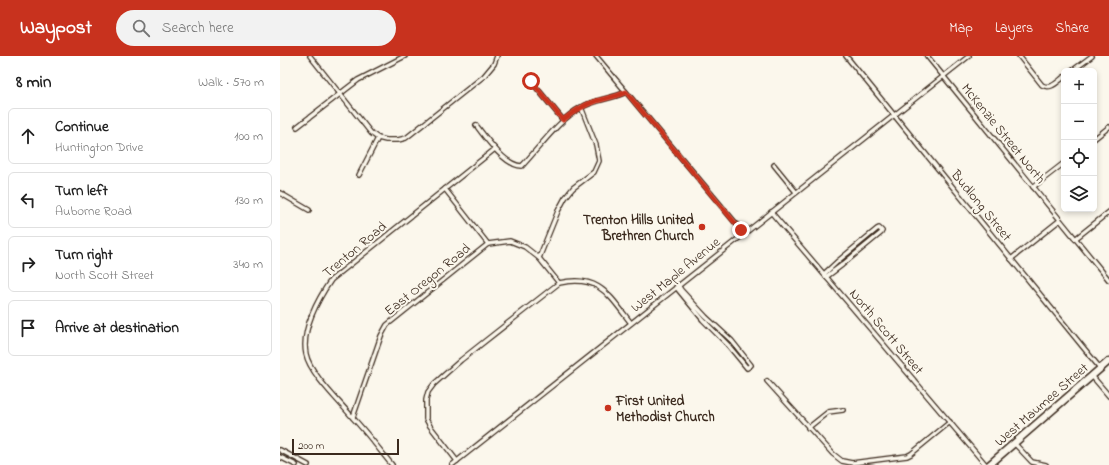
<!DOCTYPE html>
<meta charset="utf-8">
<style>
:root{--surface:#fff;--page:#f2f2f2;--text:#222;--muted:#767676;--line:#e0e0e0;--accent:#c8321e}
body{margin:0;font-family:"Indie Flower",sans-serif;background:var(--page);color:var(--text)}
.controls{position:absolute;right:12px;top:12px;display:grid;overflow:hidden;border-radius:6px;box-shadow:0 2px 6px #0003}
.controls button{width:36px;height:36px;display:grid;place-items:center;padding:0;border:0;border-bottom:1px solid var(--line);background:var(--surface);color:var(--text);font:20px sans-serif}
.scale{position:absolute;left:12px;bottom:10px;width:107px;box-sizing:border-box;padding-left:4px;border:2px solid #3b2a1e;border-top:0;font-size:11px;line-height:14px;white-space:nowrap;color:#3b2a1e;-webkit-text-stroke:3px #fbf7ec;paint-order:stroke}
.stop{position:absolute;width:12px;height:12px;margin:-9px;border:3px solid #c8321e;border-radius:50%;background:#fff}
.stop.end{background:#c8321e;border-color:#fff;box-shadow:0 1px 4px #0008}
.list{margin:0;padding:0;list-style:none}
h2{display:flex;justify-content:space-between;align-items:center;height:52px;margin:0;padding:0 16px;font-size:17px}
h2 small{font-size:13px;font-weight:400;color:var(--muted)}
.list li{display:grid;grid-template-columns:26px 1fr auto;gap:12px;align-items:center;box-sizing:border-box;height:56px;margin:0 8px 8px;padding:0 8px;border:1px solid var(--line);border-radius:6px}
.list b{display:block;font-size:15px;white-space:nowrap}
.list p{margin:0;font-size:13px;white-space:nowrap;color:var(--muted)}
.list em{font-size:13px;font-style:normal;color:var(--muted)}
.icon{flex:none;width:22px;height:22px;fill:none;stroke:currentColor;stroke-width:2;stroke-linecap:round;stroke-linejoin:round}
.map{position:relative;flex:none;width:829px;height:409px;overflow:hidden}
header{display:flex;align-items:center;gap:24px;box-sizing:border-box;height:56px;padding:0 20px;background:var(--accent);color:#fff}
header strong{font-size:19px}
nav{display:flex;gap:22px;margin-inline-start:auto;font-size:14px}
.search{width:280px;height:36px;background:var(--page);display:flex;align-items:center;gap:10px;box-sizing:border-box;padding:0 14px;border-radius:22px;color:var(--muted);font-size:15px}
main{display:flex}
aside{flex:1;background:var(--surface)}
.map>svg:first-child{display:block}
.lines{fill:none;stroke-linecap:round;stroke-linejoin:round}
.street-casing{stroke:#3b2a1e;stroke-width:6}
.primary-casing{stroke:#3b2a1e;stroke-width:9}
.street{stroke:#fbf7ec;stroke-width:3.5}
.primary{stroke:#fbf7ec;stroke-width:6}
.route{stroke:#c8321e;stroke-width:5}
.poi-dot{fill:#c8321e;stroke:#fbf7ec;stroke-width:1.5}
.labels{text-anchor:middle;stroke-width:4;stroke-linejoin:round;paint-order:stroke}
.street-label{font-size:14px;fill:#3b2a1e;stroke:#fbf7ec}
.poi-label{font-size:14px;font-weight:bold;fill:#3b2a1e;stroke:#fbf7ec;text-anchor:end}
</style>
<header>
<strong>Waypost</strong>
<div class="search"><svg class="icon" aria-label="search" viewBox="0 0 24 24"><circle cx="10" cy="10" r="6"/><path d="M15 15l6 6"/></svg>Search here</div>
<nav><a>Map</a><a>Layers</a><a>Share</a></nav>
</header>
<main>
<aside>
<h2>8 min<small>Walk · 570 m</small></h2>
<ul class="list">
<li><svg class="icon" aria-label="ahead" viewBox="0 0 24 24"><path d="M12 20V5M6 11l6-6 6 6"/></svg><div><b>Continue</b><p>Huntington Drive</p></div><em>100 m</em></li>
<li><svg class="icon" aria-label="left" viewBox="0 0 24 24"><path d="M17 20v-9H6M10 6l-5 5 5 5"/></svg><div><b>Turn left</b><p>Auborne Road</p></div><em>130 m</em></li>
<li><svg class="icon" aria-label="right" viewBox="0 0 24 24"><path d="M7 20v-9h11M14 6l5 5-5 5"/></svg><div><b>Turn right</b><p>North Scott Street</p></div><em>340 m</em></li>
<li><svg class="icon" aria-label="arrive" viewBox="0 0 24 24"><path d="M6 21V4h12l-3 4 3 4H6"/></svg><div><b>Arrive at destination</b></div></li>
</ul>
</aside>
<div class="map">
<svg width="829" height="409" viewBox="0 0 829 409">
<rect width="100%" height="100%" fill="#fbf7ec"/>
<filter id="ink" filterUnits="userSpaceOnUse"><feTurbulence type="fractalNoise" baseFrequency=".025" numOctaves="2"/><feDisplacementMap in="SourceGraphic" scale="8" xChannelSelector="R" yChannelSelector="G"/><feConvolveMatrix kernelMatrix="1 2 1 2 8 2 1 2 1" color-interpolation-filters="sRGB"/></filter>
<g filter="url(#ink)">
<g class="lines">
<defs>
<g id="street">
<path d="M30,0L91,77L98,82L106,84H118L126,82L204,20L214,8L217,0"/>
<path d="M316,0L464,177"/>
<path d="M566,0L820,312"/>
<path d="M647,0L829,224"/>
<path d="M739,0L762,29C771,34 777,26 784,21"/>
<path d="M792,15L812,0"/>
<path d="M251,25L283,64"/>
<path d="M196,69C205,81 225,110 242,110C259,92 280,62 302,51C316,43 332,43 346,36"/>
<path d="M17,71L78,24L125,0"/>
<path d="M814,83L829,71"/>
<path d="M494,109L516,136"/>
<path d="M79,119L98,82"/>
<path d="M753,131L784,107"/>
<path d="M165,133L208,188"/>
<path d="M0,137L29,154"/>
<path d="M491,156L706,409"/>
<path d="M795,183L829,156"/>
<path d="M259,202L278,155L285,142L293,132L314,116L319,105L316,89L301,51"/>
<path d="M731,203L780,164"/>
<path d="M544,218L558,205L597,173L599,172L602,175L601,177L562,209L546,221"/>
<path d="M396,231L423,264L448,289L467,312L471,309L452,285L426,261L401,234L398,229"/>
<path d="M812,320L829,340"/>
<path d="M487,325L553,398L562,405L572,407L627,400L631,398L670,366"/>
<path d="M73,361L101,280L107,269L208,188L230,185L245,191L259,202L279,227"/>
<path d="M528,372L548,356L563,354"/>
<path d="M734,387L752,406L766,409"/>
<path d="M0,394L28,409"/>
<path d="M0,401L16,409"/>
<path d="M177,405L150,370L146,363V344L148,336L154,328L181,304L279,227C319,218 329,239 351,267"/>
<path d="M112,409C99,393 87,377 73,362C60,346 30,318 26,298C21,274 38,243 51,224L215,93"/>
<path d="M172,409L689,0"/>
</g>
<path id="primary" d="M709,409L829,305"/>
</defs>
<!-- street casing -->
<use href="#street" class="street-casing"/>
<!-- primary casing -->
<use href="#primary" class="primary-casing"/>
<!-- street -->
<use href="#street" class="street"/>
<!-- primary -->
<use href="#primary" class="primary"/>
</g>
</g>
<g class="lines" filter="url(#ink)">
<!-- route -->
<path class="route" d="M251,25L283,64C293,56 303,49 316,45C326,42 336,41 346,36L461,174"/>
</g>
<!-- markers -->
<g class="poi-dot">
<circle cx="422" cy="171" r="4"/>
<circle cx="328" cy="352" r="4"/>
</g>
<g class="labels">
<!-- street labels -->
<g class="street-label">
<text transform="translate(724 77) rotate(51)" y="5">McKenzie Street North</text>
<text transform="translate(702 149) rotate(51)" y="5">Budlong Street</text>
<text transform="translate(74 193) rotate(-40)" y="5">Trenton Road</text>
<text transform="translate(395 218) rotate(-39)" y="5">West Maple Avenue</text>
<text transform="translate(147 223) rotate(-39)" y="5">East Oregon Road</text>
<text transform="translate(607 275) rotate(50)" y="5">North Scott Street</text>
<text transform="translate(761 348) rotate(-41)" y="5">West Maumee Street</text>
</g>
<!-- poi labels -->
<g class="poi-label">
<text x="414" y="168">Trenton Hills United<tspan x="414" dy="16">Brethren Church</tspan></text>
<text x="336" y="349" text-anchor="start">First United<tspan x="336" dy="16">Methodist Church</tspan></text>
</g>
</g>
</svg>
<div class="controls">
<button>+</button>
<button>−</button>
<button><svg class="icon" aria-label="locate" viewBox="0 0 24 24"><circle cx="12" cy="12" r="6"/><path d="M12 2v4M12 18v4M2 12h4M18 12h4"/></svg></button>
<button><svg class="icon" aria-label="layers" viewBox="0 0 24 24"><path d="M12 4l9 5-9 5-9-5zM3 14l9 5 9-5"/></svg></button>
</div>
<div class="scale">200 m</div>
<div class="stop" style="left:251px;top:25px"></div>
<div class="stop end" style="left:461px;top:174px"></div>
</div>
</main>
